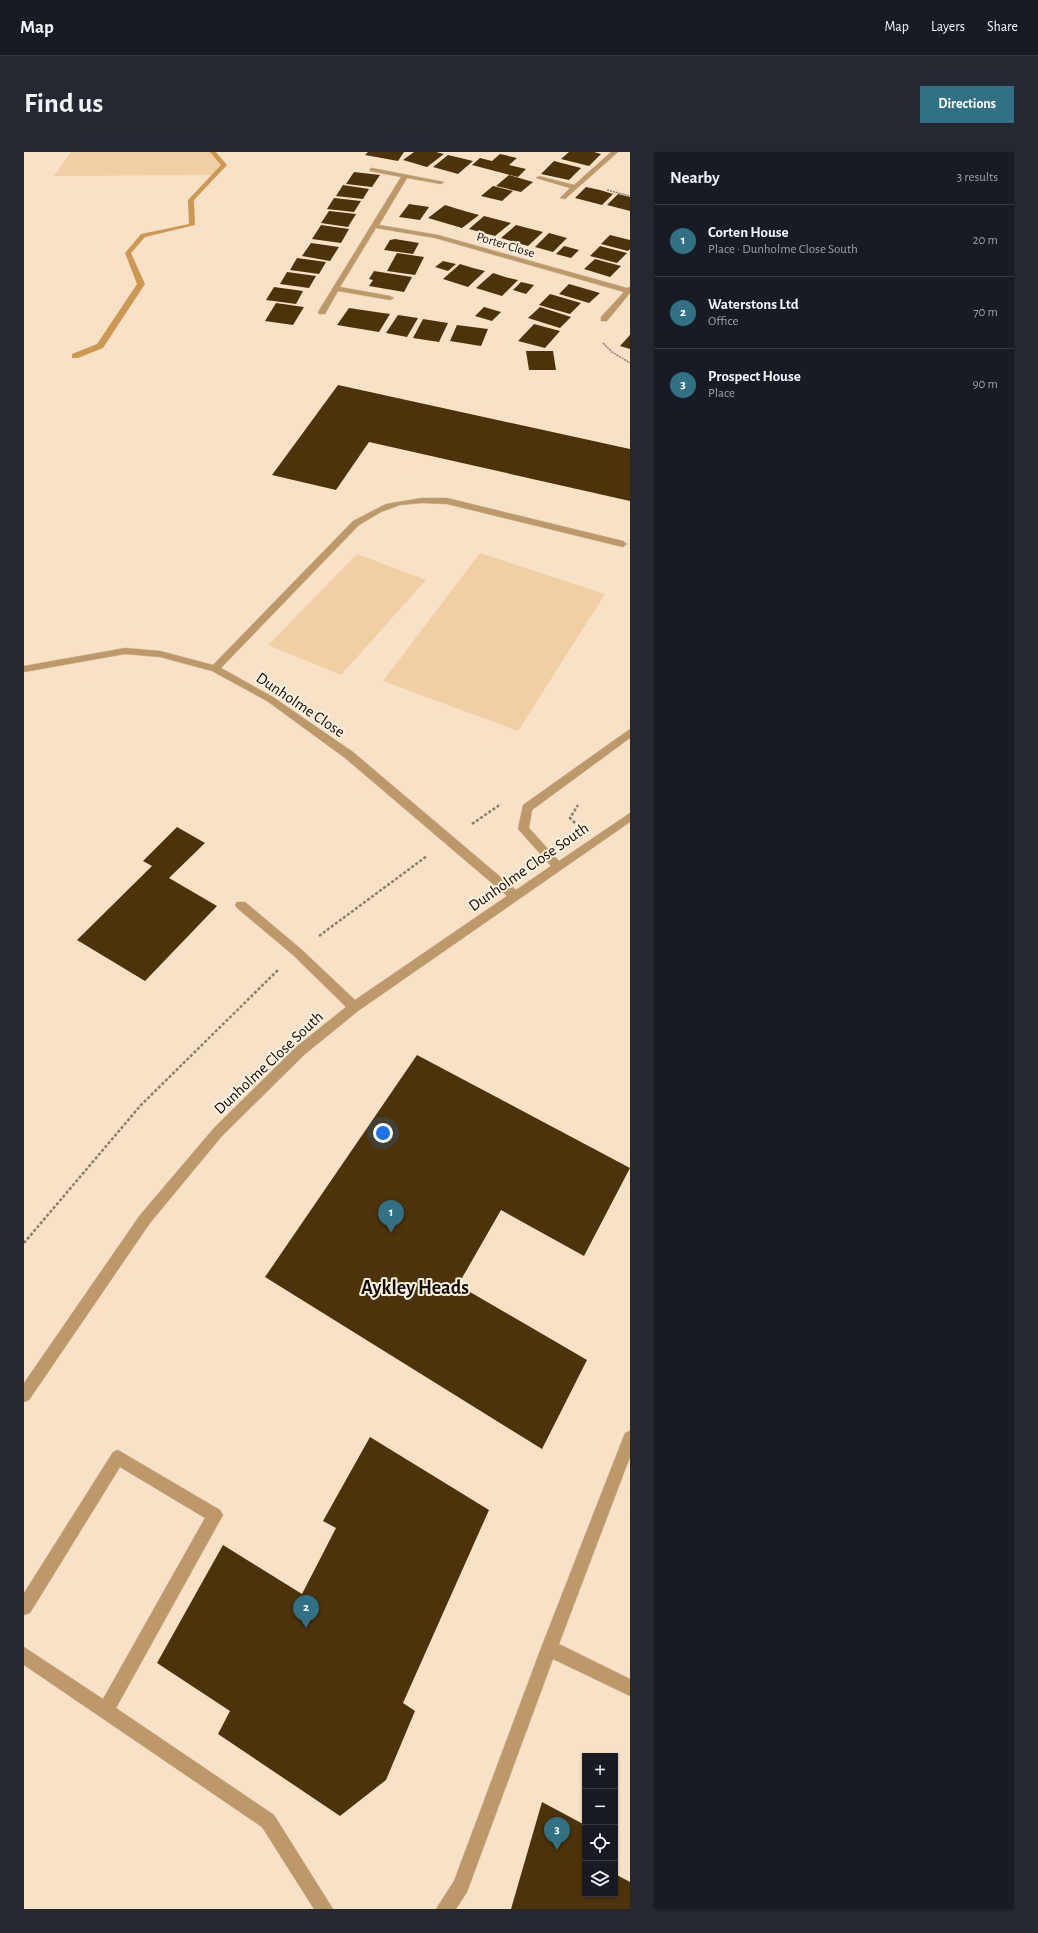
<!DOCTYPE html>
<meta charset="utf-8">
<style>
:root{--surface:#171b24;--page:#242831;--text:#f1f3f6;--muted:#9ea1a6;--line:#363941;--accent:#317085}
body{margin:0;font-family:"Alegreya Sans",sans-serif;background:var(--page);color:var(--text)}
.controls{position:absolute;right:12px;bottom:12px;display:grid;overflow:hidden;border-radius:0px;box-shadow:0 1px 3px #0004}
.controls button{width:36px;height:36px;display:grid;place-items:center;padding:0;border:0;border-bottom:1px solid var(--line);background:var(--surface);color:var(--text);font:20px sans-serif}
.you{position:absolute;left:359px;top:981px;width:14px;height:14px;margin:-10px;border:3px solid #fff;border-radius:50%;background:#1a73e8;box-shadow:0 0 0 6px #1a73e833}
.badge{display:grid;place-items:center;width:26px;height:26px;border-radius:50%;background:var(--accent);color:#fff;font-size:13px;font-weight:700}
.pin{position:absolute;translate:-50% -33px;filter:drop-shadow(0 1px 2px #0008)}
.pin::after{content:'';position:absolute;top:21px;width:14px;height:12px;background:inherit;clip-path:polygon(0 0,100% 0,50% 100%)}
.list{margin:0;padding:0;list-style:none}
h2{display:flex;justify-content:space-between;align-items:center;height:52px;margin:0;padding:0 16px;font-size:17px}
h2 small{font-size:13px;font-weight:400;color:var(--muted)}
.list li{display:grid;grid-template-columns:26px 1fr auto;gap:12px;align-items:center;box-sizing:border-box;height:72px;padding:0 16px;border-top:1px solid var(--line)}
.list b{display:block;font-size:15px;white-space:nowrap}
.list p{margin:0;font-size:13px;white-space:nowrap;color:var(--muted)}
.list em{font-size:13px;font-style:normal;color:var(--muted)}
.icon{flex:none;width:22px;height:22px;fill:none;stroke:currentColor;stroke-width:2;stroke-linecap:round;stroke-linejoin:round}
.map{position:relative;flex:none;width:606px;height:1757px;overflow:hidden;border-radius:0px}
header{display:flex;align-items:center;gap:24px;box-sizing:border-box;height:56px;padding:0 20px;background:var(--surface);border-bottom:1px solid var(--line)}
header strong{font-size:19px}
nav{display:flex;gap:22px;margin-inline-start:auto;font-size:14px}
.intro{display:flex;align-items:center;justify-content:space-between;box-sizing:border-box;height:96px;padding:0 24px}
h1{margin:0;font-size:28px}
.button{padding:10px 18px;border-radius:0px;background:var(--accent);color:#fff;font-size:14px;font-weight:700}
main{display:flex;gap:24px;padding:0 24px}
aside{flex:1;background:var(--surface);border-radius:0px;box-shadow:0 1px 3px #0004}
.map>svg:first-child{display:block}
.green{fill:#f1cea3}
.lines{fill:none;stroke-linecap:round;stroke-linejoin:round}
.stream{fill:#cd9851;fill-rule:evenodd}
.building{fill:#4d330a}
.minor-casing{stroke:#d3c0a8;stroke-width:1}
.path-far1{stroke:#8c7d6b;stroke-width:1.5;stroke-dasharray:2 1;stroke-linecap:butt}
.path{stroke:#8c7d6b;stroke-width:2.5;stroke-dasharray:3 2;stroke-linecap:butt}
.minor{fill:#bd996a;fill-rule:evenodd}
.labels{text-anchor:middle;stroke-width:4;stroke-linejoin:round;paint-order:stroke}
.far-street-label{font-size:13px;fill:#120b04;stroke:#fef1e0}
.street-label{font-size:16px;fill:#120b04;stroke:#fef1e0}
.district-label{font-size:20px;font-weight:bold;fill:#120b04;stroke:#fef1e0}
</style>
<header>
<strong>Map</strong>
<nav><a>Map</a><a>Layers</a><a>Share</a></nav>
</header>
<div class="intro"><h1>Find us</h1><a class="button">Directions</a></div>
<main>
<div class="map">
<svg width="606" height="1757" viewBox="0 0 606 1757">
<rect width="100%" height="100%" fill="#f8e2c7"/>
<!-- green -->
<g class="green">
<path d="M47,0H189L200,13L190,23L30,24Z"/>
<path d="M456,401L581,442L494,579L359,529Z"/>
<path d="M333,402L402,428L317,523L244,493Z"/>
</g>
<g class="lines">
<!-- stream -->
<path class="stream" d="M186,0H192L203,13L170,48L171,73L121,85L107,101L121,132L79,196L54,206H48V202L73,192L113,132L101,101L117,82L165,72L164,48L197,13Z"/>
</g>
<!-- building -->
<g class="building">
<path d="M344,0H380L374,9L341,3Z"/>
<path d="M390,0H412L420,2L403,15L379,8Z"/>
<path d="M545,0H570L577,2L565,14L537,7Z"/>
<path d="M476,2L493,6L485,13L502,17L494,25L448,13L456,6L468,9Z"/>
<path d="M424,3L449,9L434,22L409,15Z"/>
<path d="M530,9L557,16L545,28L517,22Z"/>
<path d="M330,20L356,23L348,35L322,32Z"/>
<path d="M485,23L509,30L497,40L472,34Z"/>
<path d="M319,33L345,37L339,47L312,44Z"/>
<path d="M469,34L489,39L478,49L457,44Z"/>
<path d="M562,35L576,38L589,42L578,53L551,46Z"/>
<path d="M594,42L606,45V59L583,53Z"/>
<path d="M310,46L337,49L330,60L303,57Z"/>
<path d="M385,52L405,55L396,68L375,65Z"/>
<path d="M421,53L437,58L455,63L438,76L404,66Z"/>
<path d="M305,59L332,62L324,75L297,71Z"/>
<path d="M460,64L487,71L471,84L445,77Z"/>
<path d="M297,73L325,77L317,91L288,87Z"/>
<path d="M492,73L519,80L504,94L477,86Z"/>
<path d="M525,81L543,86L529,100L511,95Z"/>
<path d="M586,83L606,88V97L604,99L577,92Z"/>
<path d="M371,87L395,91L389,102L360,98L366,88Z"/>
<path d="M287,91L315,95L306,109L278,104Z"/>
<path d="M540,94L555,98L547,106L532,102Z"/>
<path d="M576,94L603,101L593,111L566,104Z"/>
<path d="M373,101L400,105L391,123L363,119Z"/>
<path d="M273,106L302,110L295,122L266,118Z"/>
<path d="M571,107L597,114L586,125L560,117Z"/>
<path d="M419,109L432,112L424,119L411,115Z"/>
<path d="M436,112L449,116L461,119L444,135L419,127Z"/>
<path d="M350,119L388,125L380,140L345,134L349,128L345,127Z"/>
<path d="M263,120L292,124L285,136L256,132Z"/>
<path d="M469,121L481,125L494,128L478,144L452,136Z"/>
<path d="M497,130L510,133L502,142L489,138Z"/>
<path d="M545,132L576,141L565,151L535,142Z"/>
<path d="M250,135L279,139L272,152L242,148Z"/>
<path d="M526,142L557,151L546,162L515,153Z"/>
<path d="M252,151L280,155L269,173L241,169Z"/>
<path d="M460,155L477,160L468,169L451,164Z"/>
<path d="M516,155L547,165L536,176L504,166Z"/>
<path d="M325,156L352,160L366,162L355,180L313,173Z"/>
<path d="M374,163L394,166L383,185L362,181Z"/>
<path d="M399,167L424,171L415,190L389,186Z"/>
<path d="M510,172L536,179L521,196L494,189Z"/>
<path d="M433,173L464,177L457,194L426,189Z"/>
<path d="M606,183V197L596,194Z"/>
<path d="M502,199H529L532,218H505Z"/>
<path d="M314,233L606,297V349L345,290L312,338L248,323Z"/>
<path d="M153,675L181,691L145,726L193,754L121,829L53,788L128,714L119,709Z"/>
<path d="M393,903L606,1016L560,1104L477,1058L434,1133L563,1208L518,1297L241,1125Z"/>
<path d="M346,1285L465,1358L379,1551L391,1559L362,1628L316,1664L194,1582L206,1559L133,1511L199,1393L278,1442L312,1376L299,1369Z"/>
<path d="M518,1650L561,1673V1742H591V1722L606,1730V1757H487Z"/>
</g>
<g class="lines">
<defs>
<g id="minor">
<path d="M587,0H594L541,47L536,46L546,36L512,26L515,24L550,33Z"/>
<path d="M348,16L420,30L417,32L383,26L355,73L414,83L603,136L606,135V141L583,169H577V165L600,140L411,86L352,76L316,135L366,144L370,146L366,148L314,139L301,162H295L294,160L377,25L346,19V17Z"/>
<path d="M398,346H423L599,389L603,392L599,395L423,352L398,351L376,353L357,360L335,373L197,516L249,545L329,600L492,738L527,714L494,677L499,653L606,577V586L508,658L505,676L535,709L606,661V670L334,859L280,903L198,984L126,1071L5,1248L0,1250V1231L116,1063L190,976L272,895L322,855L269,803L213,756L211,753L213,750H221L277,797L331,848L483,744L321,606L243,549L188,519L136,505L101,502L0,520V514L101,496L136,499L189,513L329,369L362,352Z"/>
<path d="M606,1279V1305L535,1492L606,1527V1544L529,1507L443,1740L432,1757H412L430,1729L517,1496L599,1286L601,1281Z"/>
<path d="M94,1298L196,1358L199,1363L92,1556L250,1663L309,1757H290L238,1675L0,1513V1495L79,1547L181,1366L96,1315L6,1461L0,1463V1441L89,1300Z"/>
</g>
</defs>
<!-- minor casing -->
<use href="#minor" class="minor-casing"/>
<!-- path-far1 -->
<g class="path-far1">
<path d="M583,38L606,44"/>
<path d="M579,191L588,200L606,211"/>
</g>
<!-- path -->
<g class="path">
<path d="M551,671L546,666L554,653"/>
<path d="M448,672L477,652"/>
<path d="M295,784L403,704"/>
<path d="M0,1091L117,953L254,818"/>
</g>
<!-- minor -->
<use href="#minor" class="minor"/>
</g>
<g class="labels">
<!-- far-street labels -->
<g class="far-street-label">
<text transform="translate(482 92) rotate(17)" y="5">Porter Close</text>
</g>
<!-- street labels -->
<g class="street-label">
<text transform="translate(277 552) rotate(34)" y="6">Dunholme Close</text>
<text transform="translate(504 714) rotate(-35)" y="6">Dunholme Close South</text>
<text transform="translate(244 910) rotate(-43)" y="6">Dunholme Close South</text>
</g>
<!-- district labels -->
<g class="district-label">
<text x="391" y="1142">Aykley Heads</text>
</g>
</g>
</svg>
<div class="controls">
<button>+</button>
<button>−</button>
<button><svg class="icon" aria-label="locate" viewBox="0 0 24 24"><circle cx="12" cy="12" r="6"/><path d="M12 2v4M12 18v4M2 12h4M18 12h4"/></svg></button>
<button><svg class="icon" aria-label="layers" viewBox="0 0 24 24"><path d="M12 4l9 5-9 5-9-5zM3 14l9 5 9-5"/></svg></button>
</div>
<div class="you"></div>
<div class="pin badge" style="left:367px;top:1081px">1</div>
<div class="pin badge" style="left:282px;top:1476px">2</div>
<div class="pin badge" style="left:533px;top:1698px">3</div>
</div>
<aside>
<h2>Nearby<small>3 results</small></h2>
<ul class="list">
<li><span class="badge">1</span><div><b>Corten House</b><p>Place · Dunholme Close South</p></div><em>20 m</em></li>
<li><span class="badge">2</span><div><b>Waterstons Ltd</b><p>Office</p></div><em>70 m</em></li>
<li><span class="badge">3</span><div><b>Prospect House</b><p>Place</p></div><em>90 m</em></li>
</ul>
</aside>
</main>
